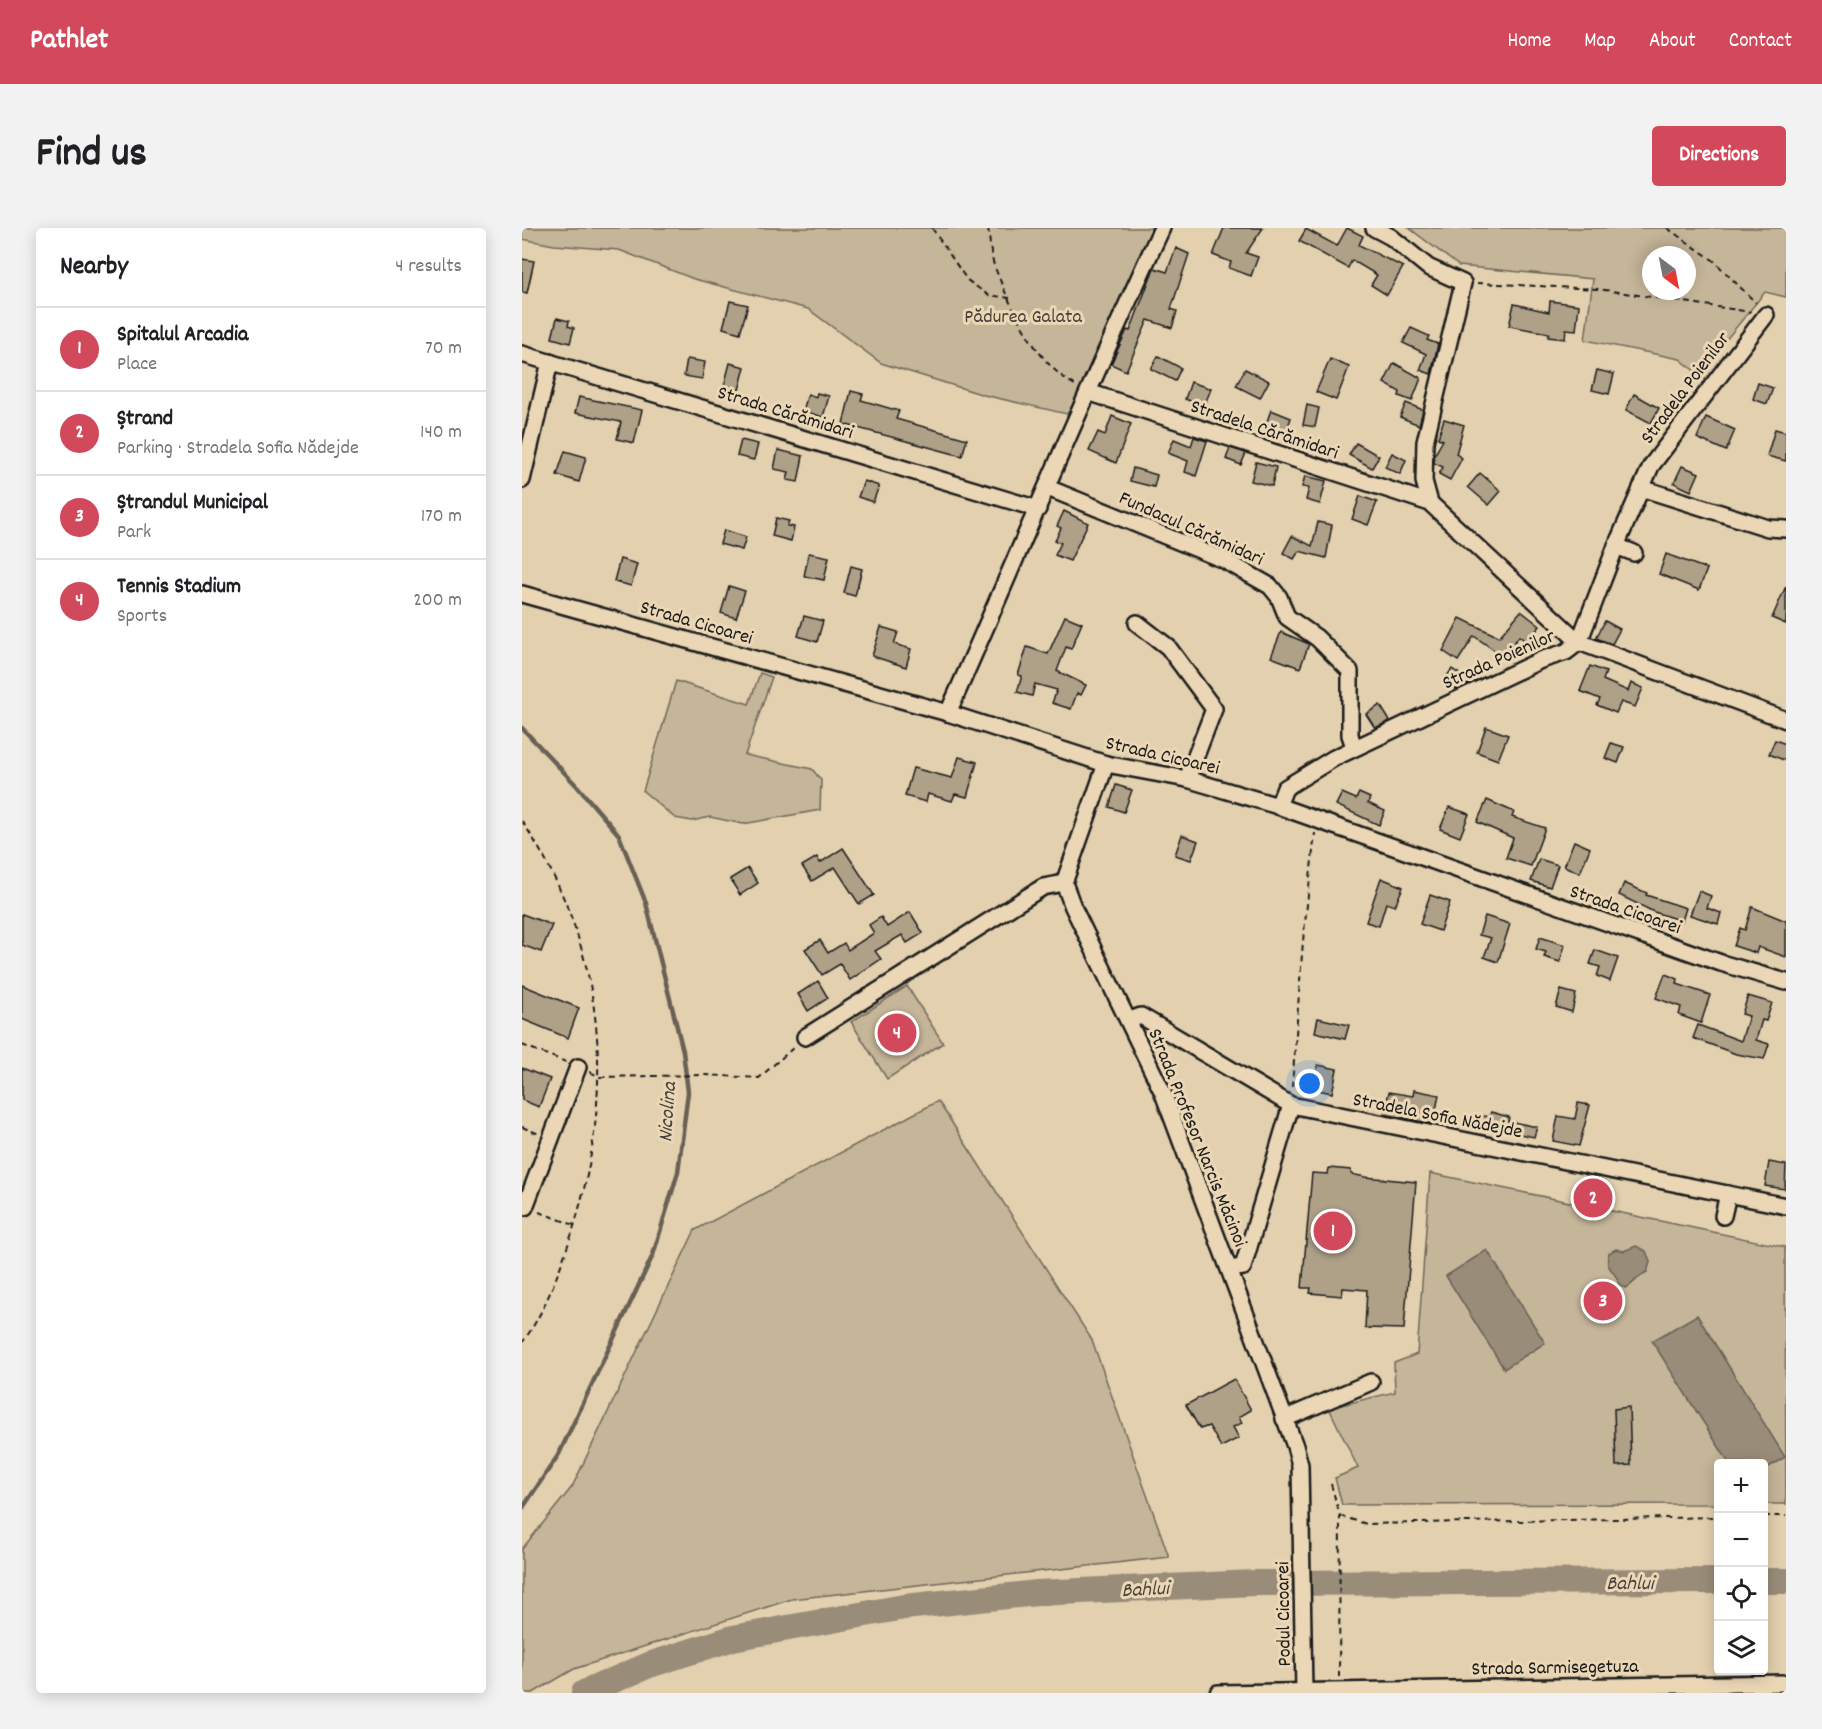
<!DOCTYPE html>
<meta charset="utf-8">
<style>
:root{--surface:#fff;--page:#f2f2f2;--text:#202124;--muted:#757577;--line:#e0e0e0;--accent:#d1495b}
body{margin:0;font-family:Dekko,sans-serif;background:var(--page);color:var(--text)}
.controls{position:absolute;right:18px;bottom:18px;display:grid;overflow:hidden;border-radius:6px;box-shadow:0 3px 15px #0003}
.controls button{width:54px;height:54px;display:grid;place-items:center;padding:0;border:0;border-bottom:2px solid var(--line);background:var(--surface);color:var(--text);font:30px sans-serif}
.compass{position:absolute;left:1120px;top:18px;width:54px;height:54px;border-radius:50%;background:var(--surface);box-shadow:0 3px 15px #0003;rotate:148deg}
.you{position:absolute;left:788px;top:856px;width:21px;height:21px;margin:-15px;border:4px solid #fff;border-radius:50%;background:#1a73e8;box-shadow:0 0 0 9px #1a73e833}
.badge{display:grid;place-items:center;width:39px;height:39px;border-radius:50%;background:var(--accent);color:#fff;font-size:20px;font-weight:700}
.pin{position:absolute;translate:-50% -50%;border:3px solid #fff;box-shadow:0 2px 6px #0006}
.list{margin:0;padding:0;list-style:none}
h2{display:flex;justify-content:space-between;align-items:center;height:78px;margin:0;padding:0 24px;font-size:26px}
h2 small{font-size:20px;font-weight:400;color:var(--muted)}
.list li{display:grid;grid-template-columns:39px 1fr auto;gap:18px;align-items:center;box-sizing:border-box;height:84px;padding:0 24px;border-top:2px solid var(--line)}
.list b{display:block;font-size:22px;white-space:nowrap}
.list p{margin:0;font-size:20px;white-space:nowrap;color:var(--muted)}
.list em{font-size:20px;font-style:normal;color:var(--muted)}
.icon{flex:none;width:33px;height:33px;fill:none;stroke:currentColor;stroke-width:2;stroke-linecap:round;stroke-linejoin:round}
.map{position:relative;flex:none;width:1264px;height:1465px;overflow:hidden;border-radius:6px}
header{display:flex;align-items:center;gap:36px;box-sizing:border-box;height:84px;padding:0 30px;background:var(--accent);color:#fff}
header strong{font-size:28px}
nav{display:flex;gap:33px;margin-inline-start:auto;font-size:21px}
.intro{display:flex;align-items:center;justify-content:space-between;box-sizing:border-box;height:144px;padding:0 36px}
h1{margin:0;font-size:42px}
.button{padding:15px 27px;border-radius:6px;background:var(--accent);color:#fff;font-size:21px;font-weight:700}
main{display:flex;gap:36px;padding:0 36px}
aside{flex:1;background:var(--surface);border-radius:6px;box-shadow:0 3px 15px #0003}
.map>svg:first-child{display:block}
.green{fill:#c5b599;stroke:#70685a;stroke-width:1.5;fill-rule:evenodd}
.water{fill:#998d79;stroke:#676054;stroke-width:1.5}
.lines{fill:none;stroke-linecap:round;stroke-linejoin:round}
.stream{stroke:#676054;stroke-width:4.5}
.river{stroke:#998d79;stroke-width:26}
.building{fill:#afa188;stroke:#1c1c1c;stroke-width:1.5}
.minor-casing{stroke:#1c1c1c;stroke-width:20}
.path{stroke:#1c1c1c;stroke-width:2;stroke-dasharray:6 4.5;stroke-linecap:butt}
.minor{stroke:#ebd7b5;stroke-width:15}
.labels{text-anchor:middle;stroke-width:6;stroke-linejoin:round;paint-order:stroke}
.park-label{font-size:20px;fill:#46423b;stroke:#ebd7b5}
.street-label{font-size:20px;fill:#1c1c1c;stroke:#ebd7b5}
.water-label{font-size:21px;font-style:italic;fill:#48443d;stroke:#ebd7b5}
</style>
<header>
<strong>Pathlet</strong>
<nav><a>Home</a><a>Map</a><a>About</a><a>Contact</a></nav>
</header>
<div class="intro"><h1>Find us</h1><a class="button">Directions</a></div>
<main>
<aside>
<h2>Nearby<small>4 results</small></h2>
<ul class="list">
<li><span class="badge">1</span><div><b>Spitalul Arcadia</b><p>Place</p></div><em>70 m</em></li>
<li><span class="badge">2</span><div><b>Ștrand</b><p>Parking · Stradela Sofia Nădejde</p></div><em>140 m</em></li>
<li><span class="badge">3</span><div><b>Ștrandul Municipal</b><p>Park</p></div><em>170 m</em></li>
<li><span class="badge">4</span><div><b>Tennis Stadium</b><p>Sports</p></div><em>200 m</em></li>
</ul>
</aside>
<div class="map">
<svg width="1264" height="1465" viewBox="0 0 1264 1465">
<rect width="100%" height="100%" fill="#e3d0af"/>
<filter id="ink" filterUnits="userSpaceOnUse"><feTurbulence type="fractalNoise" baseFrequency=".0167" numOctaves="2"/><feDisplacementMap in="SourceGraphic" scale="12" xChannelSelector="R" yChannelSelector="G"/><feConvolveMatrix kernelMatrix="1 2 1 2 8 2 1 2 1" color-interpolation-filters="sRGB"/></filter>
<g filter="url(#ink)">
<!-- green -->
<g class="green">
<path d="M0,0H630L573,144L545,186L462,167L359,135L286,81L172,51L97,22L32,17L0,11Z"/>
<path d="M887,0H1264V69L1243,64L1176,146L1158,131L1063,112L1071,51L937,38ZM1129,27H1165V63H1129Z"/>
<path d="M238,445L250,449L223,527L290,541L299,552L298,582L221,596L188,589L170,593L153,590L121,563L154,453L227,476Z"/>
<path d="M385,758L421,815L365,851L329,794Z"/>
<path d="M416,873L570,1112L647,1329L270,1371L52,1441L11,1465H0V1321L50,1259L173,1002Z"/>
<path d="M908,945L1263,1019L1264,1276H1242V1236H1196V1276L820,1277L813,1250L836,1240L807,1180L873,1164L872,1135L895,1126Z"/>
</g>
<!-- water -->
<g class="water">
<path d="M1114,1018L1124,1023L1128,1034L1125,1044C1116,1048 1113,1055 1104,1060L1097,1057C1095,1042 1081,1042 1087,1025L1094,1021L1102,1023Z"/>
<path d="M965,1022L1023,1115L982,1141L924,1048Z"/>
<path d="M1175,1087L1263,1229L1242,1242V1236L1207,1235L1130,1113Z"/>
</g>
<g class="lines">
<!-- stream -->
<path class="stream" d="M0,500L55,558L97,607L124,675L161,823L166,864L156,944L131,1027L37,1226L0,1281"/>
<!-- river -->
<g class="river">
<path d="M1242,1353H1264"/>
<path d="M62,1465L127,1437L211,1410L382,1379L515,1365L732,1355L1196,1353"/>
</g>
</g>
<!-- building -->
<g class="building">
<path d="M702,0H741L724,25L736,29L729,48L707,40L709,34L691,27Z"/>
<path d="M825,0L841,8L837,17L881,39L865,67L849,57L855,47L830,32L826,40L777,13L784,1L815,18Z"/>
<path d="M654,20L667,26L649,81L655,83L650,100L626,92L604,143L589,136L605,102L608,103L632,40L645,44Z"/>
<path d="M0,31L12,33L5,65L0,64Z"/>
<path d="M208,73L226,77L218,105L201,100Z"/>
<path d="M1028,73L1057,77L1054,102L1044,101L1043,111L1026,109L1027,105L987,98L992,76L1027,84Z"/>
<path d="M35,90L47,93L46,98L52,100L48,115L30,110Z"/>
<path d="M889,100L907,108L905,112L916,116L909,146L898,142L904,126L881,115Z"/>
<path d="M636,128L659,140L653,153L629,141Z"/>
<path d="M165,131L183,134L180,151L162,148Z"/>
<path d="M808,131L827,139L814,172L794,164Z"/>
<path d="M208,135L223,139L217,162L202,158Z"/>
<path d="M872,135L899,150L890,173L877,168L878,164L862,155Z"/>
<path d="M723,141L747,153L738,170L714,158Z"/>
<path d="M1075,142L1092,146L1087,166L1070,162Z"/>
<path d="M669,154L689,161L682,178L663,171Z"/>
<path d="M1236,155L1251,160L1245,176L1231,171Z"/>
<path d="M329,163L341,166L339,172L377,183L374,191L445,211L440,228L321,196Z"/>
<path d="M295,165L307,168L301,189L281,183L286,166L294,169Z"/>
<path d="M1112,166L1137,180L1129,195L1104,182Z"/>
<path d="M57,169L120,182L112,215L95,211L99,194L53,185Z"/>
<path d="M884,175L901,182L897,197L878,189Z"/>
<path d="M785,177L797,180L793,199L781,197Z"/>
<path d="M749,182L769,190L764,204L744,196Z"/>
<path d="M590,188L609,196L594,235L567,223L576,204L583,207Z"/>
<path d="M1184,189L1213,202L1204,223L1175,210Z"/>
<path d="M922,191L942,197L934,226L940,230L928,252L917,246L921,239L912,235V228L921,212L916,210Z"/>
<path d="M1253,201L1264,204V233L1245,228Z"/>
<path d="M672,209L685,213L674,248L663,244L666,233L646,225L652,211L669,218Z"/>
<path d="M219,212L236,216L232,232L215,228Z"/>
<path d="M834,215L857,228L850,240L827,227Z"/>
<path d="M708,220L724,225L719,237L704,231Z"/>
<path d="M256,222L281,228L276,254L265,252L267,244L252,241Z"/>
<path d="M43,223L64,229L57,254L35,247Z"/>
<path d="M870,225L884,232L878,246L863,239Z"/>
<path d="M734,234L754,239L750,258L729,253Z"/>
<path d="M1160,238L1177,245L1169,263L1152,255Z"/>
<path d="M611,240L635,247L632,259L608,253Z"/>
<path d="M958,245L979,263L967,277L946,259Z"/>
<path d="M783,248L804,253L798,276L784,272L787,260L780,259Z"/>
<path d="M342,253L357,258L351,274L336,269Z"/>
<path d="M838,268L855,274L846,297L830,291Z"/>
<path d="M542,283L566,295L548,333L533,327L539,315L533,313L539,300L535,298Z"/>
<path d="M254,290L267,293L265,298L272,299L269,313L250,308Z"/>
<path d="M796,294L810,297L804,330L777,323L772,331L761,325L770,308L790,318Z"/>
<path d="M202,302L224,309L220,322L198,316Z"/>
<path d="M287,325L307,329L302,352L282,348Z"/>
<path d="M1144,326L1185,341L1177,362L1137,346Z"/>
<path d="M98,331L115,336L109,358L92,353Z"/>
<path d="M329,338L340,341L333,368L322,365Z"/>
<path d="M207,358L223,363L214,390L199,385Z"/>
<path d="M1264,358V396L1250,390Z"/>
<path d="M999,383L1018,398L1005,414L997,408L982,429L952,408L936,433L921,423L938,390L977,409Z"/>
<path d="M282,388L301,393L295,414L276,408Z"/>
<path d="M543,388L560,395L549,421L544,419L535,443L564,457L559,467L555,465L549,481L530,475L535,462L513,456L510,468L495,464L500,448L496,447L505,419L526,426Z"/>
<path d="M1083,393L1098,401L1090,416L1074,410Z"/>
<path d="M359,399L376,404L372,416L389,421L384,439L350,428Z"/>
<path d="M759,404L787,416L778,440L749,429Z"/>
<path d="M1068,438L1084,444L1081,452L1106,463L1109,455L1121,460L1113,479L1099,474L1094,485L1075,477L1078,471L1058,463Z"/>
<path d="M930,441L948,453L946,456L934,461L922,452Z"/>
<path d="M858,477L868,493L853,500L844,486Z"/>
<path d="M964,499L986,507L976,532L955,524Z"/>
<path d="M1253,512L1264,516V533L1247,526Z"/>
<path d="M1089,515L1102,519L1096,535L1083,530Z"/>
<path d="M437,529L455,534L445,569L433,566L430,573L406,566L404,574L383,568L391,540L430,550Z"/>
<path d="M594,557L610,562L602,584L587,579Z"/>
<path d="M820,565L834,571L837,565L848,570L846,575L863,583L857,597L814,577Z"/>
<path d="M965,572L992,584L990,589L1023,600L1009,638L984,630L991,610L955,594Z"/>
<path d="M927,579L947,586L938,609L918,601Z"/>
<path d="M660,607L676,613L669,632L653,627Z"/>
<path d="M1052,613L1068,620L1058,645L1042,638Z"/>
<path d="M321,620L352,667L337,676L313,639L290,653L280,638L295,629L298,635Z"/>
<path d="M1017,631L1036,637L1028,659L1009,653Z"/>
<path d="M226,640L236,655L218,667L208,651Z"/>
<path d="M859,650L881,659L873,678L864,675L857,698L844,694Z"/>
<path d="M1102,655L1125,665L1124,667L1164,680L1160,693L1132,684L1097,667Z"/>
<path d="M1177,663L1189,668L1185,680L1199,685L1196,696L1168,687Z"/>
<path d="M908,667L928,674L918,703L898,696Z"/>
<path d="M1230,679L1264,693V729L1236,719L1234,725L1212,718L1218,700L1223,702Z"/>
<path d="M388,684L401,705L385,715L380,707L353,723L359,731L328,752L318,736L300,747L283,721L298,712L306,725L322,715L326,722L352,705L347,697L359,689L365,699Z"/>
<path d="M0,686L30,697L19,724L0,717Z"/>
<path d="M963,688L988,696L976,734L962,729L969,710L957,707Z"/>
<path d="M1018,709L1043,717L1038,734L1022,729L1024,724L1014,721Z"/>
<path d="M1073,722L1096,730L1088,753L1075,748L1078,739L1068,736Z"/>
<path d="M1143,746L1156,751L1155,756L1188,767L1179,795L1157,787L1159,779L1134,770Z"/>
<path d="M296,753L306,770L286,783L276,766Z"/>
<path d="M0,757L57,780L46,810L0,791Z"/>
<path d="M1039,762L1054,766L1050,784L1034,779Z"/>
<path d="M1226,768L1250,775L1244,793L1240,792L1234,812L1247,816L1242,831L1214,826L1171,810L1176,797L1219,813L1227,788L1220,786Z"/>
<path d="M796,790L827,797L823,811L793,804Z"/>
<path d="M796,837L815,841L810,865L791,861Z"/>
<path d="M0,840L28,851L17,879L0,872Z"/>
<path d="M892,862L917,867L911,896L862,886L867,864L891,868Z"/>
<path d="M1056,875L1068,877L1057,918L1031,913L1036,888L1053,891Z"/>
<path d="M969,884L987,889L986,893L1015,899L1012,909L954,897L957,887L967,889Z"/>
<path d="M1247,934L1264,937L1263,961L1243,958Z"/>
<path d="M807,940L829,942V946L843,949L894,954L882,1101L843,1100L845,1062L821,1060L820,1068L788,1065L789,1060H780L790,945L806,946Z"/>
<path d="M712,1151L729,1182L717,1189L720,1195L711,1199L717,1210L699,1219L687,1198L678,1201L664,1177Z"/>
<path d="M1107,1179L1109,1237L1094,1238L1092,1181Z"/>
</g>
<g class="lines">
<defs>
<g id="minor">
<path d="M852,0L869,9L906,39L941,55L903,214L902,253L908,275"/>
<path d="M0,126L516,281"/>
<path d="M566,164L908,275L1057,414L1264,492"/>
<path d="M0,252L28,134"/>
<path d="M526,260L702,332L748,358L757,369L765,389L795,410L828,443V507L832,519"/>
<path d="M1119,260L1246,300L1264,301"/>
<path d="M1094,318L1112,325"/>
<path d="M0,366L426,485L584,536L665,551L756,578L1199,735L1264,754"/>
<path d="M615,395L646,419L692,481L665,551"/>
<path d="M426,485C498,323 565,160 640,0"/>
<path d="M584,536L542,655L551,679L641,865L773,1218L778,1237L782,1464"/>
<path d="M756,578L763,560L812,530L1019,432L1044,424L1057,414L1094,318L1129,238L1244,87"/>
<path d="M608,792L619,788L769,877L1264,978"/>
<path d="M283,809L521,659L542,655"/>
<path d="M0,978L3,979L56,839"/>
<path d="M1201,988L1206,966"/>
<path d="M708,1041L721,1039L769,877"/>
<path d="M762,1191L849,1154"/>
<path d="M696,1465L1264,1455"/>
</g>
</defs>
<!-- minor casing -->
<use href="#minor" class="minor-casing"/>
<!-- path -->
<g class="path">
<path d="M410,0L445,52L466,67L488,70"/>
<path d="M466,0C468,12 468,26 472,37C488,78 514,136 553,157"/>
<path d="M1145,0L1191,32L1234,75"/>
<path d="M955,55L1076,61L1229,84"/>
<path d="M0,593C85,721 95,863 49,1008C37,1044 23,1084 0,1115"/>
<path d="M0,817L44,834"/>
<path d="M68,844L78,849L183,847L237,850L272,819"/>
<path d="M770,859L781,713L793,605"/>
<path d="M0,899L17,906"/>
<path d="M17,984L52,997"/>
<path d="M809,1256L818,1288L817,1449"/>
<path d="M818,1288L845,1296L1196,1289"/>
<path d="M1242,1288H1264"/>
</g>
<!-- minor -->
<use href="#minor" class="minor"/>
</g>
</g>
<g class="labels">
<!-- park labels -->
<g class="park-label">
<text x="501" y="94">Pădurea Galata</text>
</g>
<!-- street labels -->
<g class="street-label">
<text transform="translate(1162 159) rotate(-53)" y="7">Stradela Poienilor</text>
<text transform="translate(264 183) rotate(17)" y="7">Strada Cărămidari</text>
<text transform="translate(743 200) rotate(18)" y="7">Stradela Cărămidari</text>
<text transform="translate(670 299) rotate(24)" y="7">Fundacul Cărămidari</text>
<text transform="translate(175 393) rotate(16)" y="7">Strada Cicoarei</text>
<text transform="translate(976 430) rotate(-24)" y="7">Strada Poienilor</text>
<text transform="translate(641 526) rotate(13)" y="7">Strada Cicoarei</text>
<text transform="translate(1104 680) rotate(19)" y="7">Strada Cicoarei</text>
<text transform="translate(916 886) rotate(11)" y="7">Stradela Sofia Nădejde</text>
<text transform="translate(677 909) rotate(68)" y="7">Strada Profesor Narcis Măcinoi</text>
<text transform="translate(760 1386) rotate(-91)" y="7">Podul Cicoarei</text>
<text transform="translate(1033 1438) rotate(-1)" y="7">Strada Sarmisegetuza</text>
</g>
<!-- water labels -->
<g class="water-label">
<text transform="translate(144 884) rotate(-86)" y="7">Nicolina</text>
<text x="1108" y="1361">Bahlui</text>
<text transform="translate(623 1360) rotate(-3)" y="7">Bahlui</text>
</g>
</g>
</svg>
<div class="controls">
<button>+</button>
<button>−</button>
<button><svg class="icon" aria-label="locate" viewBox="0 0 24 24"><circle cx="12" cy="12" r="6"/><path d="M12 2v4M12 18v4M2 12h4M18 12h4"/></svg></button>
<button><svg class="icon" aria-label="layers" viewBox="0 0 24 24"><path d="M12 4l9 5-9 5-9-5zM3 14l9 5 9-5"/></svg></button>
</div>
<svg class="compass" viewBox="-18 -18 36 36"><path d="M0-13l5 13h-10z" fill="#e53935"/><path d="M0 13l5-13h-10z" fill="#757577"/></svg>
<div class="you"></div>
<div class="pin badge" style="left:811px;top:1003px">1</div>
<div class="pin badge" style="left:1071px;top:970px">2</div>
<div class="pin badge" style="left:1081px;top:1073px">3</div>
<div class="pin badge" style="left:375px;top:805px">4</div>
</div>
</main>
